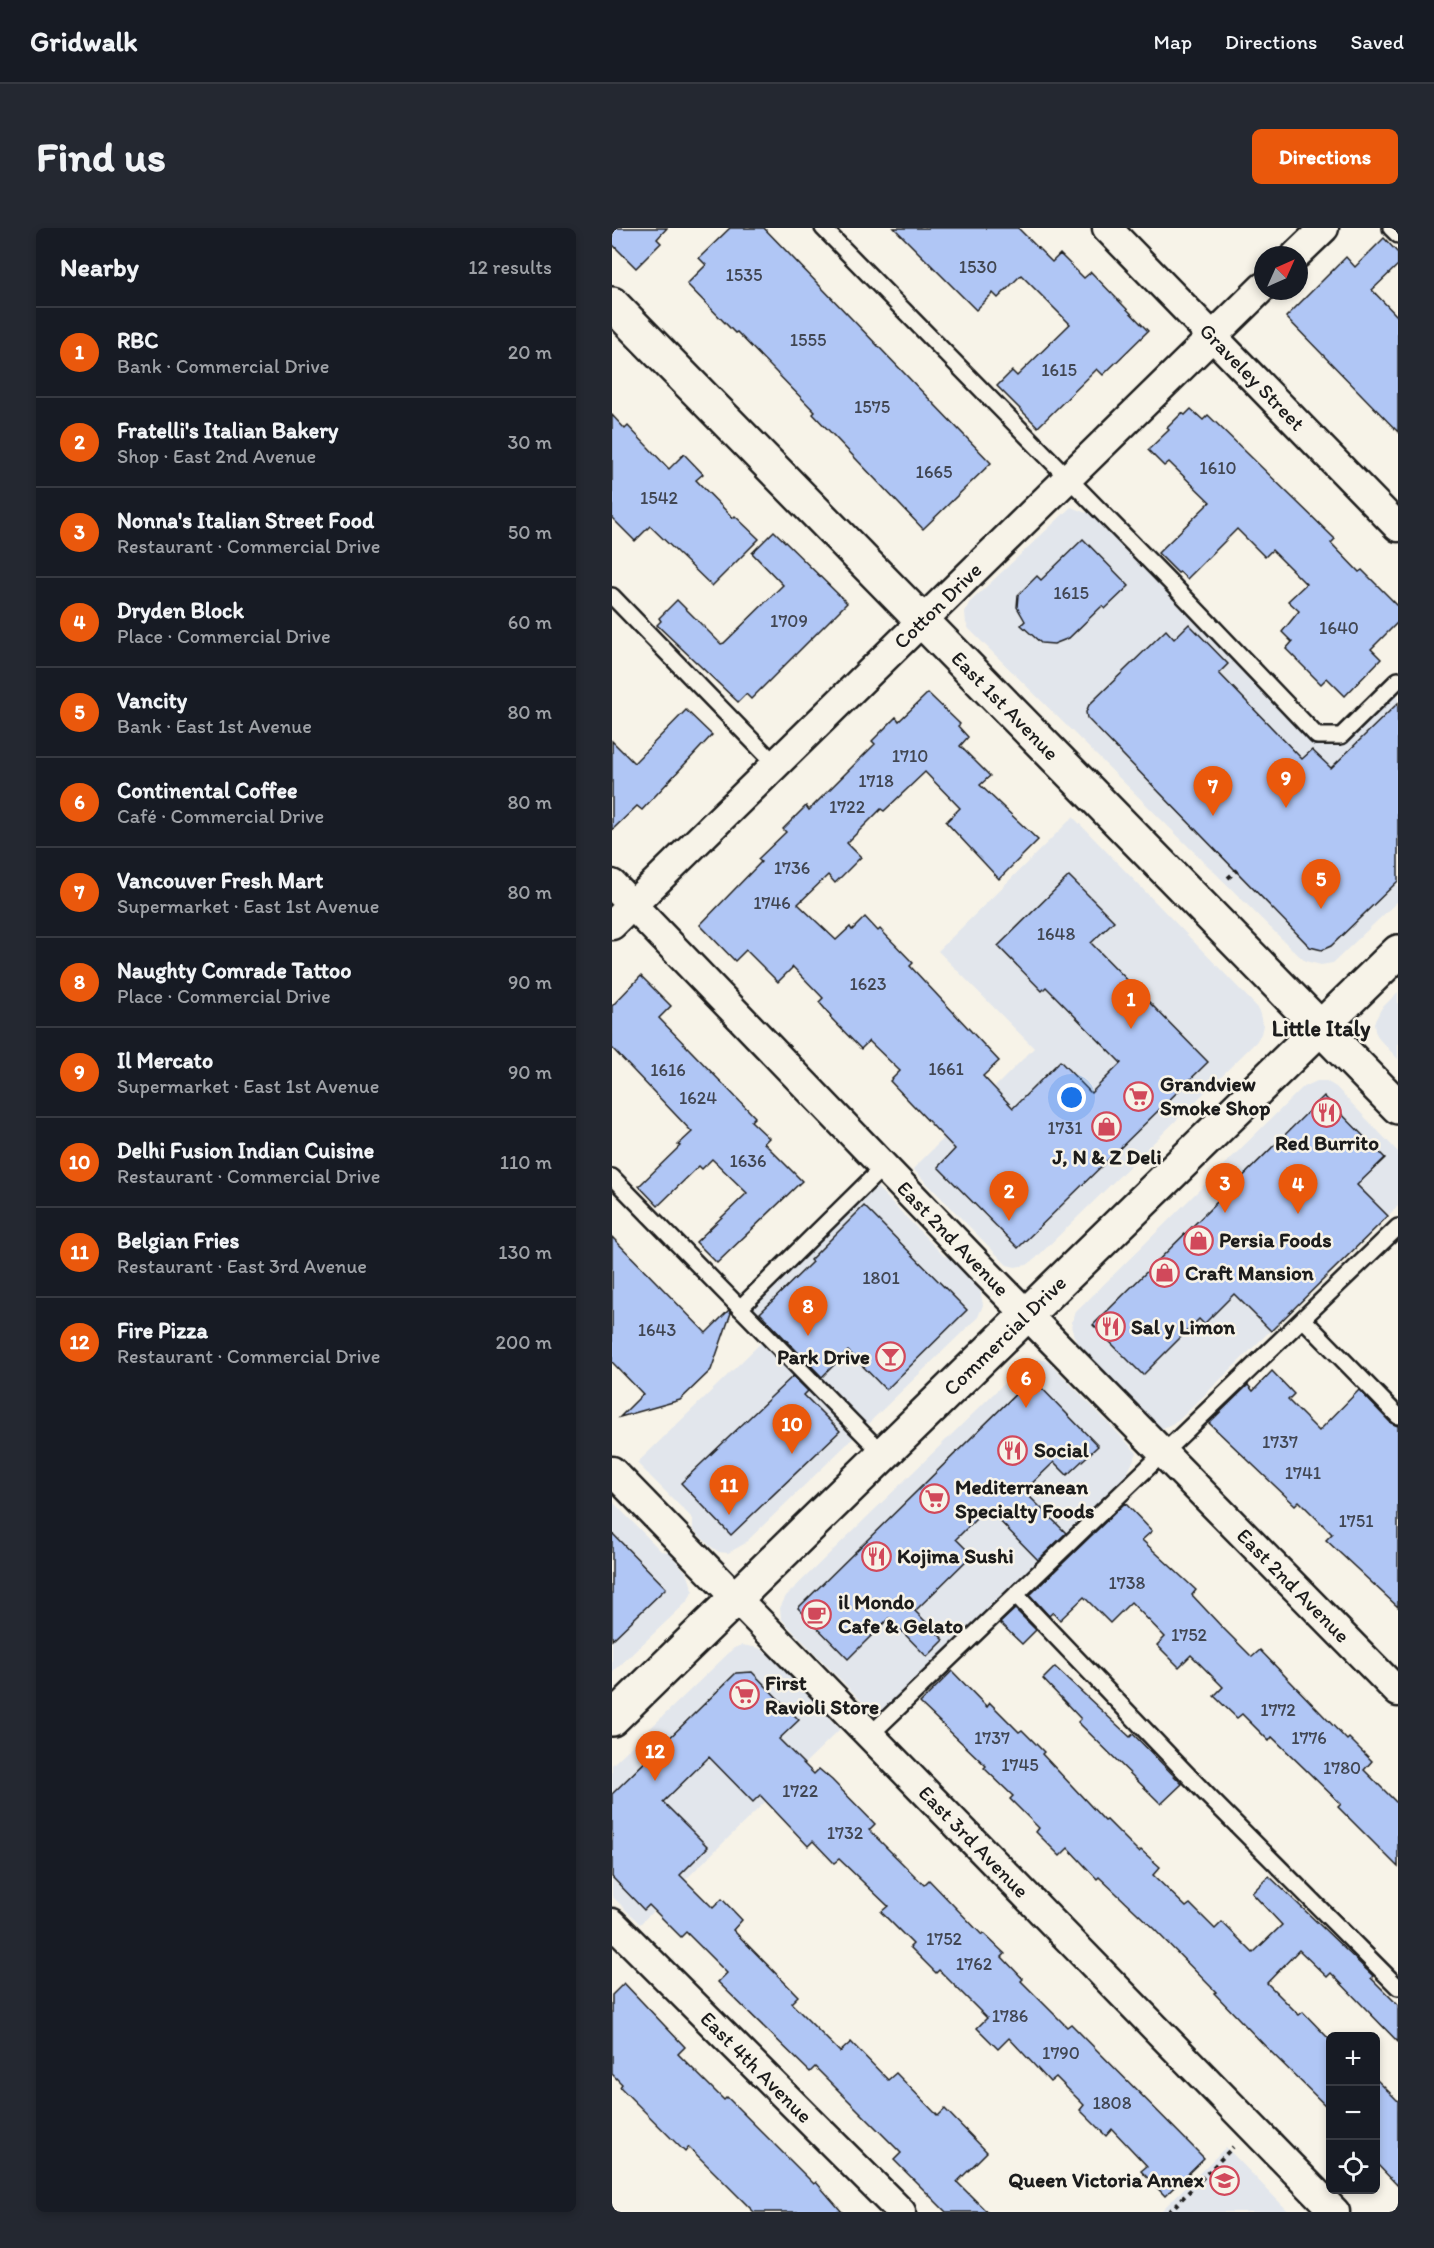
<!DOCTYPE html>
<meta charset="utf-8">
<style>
:root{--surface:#171b24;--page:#242831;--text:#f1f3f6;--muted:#9ea1a6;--line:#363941;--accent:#ea580c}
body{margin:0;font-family:Itim,sans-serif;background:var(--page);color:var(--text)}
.controls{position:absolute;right:18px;bottom:18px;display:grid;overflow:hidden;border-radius:9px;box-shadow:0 3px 9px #0003}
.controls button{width:54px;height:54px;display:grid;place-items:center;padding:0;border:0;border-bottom:2px solid var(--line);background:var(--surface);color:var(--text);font:30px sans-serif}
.compass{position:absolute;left:642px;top:18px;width:54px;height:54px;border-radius:50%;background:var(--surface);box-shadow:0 3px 9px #0003;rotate:45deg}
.you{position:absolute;left:460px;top:870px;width:21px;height:21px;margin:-15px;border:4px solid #fff;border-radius:50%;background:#1a73e8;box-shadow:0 0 0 9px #1a73e833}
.badge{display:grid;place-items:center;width:39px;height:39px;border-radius:50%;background:var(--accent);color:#fff;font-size:20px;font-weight:700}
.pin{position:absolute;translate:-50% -50px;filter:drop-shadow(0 2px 3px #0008)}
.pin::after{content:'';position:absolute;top:32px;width:21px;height:18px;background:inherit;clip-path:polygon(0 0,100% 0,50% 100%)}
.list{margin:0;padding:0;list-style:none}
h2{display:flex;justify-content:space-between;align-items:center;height:78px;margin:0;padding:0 24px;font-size:26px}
h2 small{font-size:20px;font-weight:400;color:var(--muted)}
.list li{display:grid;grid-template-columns:39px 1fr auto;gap:18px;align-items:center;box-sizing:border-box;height:90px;padding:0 24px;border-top:2px solid var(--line)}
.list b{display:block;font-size:22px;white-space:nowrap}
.list p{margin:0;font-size:20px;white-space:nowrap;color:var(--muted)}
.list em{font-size:20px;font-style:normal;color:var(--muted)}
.icon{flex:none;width:33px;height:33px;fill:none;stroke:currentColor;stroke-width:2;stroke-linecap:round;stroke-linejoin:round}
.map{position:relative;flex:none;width:786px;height:1984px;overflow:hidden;border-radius:9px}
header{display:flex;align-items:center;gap:36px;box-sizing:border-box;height:84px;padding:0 30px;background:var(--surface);border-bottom:2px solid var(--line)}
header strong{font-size:28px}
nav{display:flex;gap:33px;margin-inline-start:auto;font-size:21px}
.intro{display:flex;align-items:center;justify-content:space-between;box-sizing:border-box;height:144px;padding:0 36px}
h1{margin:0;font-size:42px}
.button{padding:15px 27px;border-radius:9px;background:var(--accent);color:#fff;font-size:21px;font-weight:700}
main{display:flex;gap:36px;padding:0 36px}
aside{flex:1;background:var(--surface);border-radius:9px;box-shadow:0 3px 9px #0003}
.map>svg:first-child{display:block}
.built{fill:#e2e6ec}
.building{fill:#b0c6f5;stroke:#1c1c1c;stroke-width:1.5}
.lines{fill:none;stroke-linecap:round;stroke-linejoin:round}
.service-casing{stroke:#1c1c1c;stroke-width:20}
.minor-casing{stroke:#1c1c1c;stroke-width:33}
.tertiary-casing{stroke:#1c1c1c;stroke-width:38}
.secondary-casing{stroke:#1c1c1c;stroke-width:38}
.path{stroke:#1c1c1c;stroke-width:4;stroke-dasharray:4.5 4.5;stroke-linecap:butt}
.service{stroke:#f7f3e8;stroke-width:15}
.minor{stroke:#f7f3e8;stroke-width:28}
.tertiary{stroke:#f7f3e8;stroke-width:33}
.secondary{stroke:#f7f3e8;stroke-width:33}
.labels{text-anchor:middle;stroke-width:5;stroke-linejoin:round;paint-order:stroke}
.number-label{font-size:18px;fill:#414652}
.street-label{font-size:21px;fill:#1c1c1c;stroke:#f7f3e8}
.poi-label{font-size:21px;font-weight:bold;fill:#1c1c1c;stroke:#f7f3e8;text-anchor:start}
.neighbourhood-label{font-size:22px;font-weight:bold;fill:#1c1c1c;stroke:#f7f3e8}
</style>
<header>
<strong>Gridwalk</strong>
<nav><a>Map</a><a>Directions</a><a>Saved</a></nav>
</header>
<div class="intro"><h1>Find us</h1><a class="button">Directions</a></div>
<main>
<aside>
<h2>Nearby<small>12 results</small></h2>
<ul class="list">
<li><span class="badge">1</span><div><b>RBC</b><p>Bank · Commercial Drive</p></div><em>20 m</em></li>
<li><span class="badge">2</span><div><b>Fratelli's Italian Bakery</b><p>Shop · East 2nd Avenue</p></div><em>30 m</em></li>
<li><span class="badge">3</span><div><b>Nonna's Italian Street Food</b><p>Restaurant · Commercial Drive</p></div><em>50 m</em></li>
<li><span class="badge">4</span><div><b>Dryden Block</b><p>Place · Commercial Drive</p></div><em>60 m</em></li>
<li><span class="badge">5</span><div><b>Vancity</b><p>Bank · East 1st Avenue</p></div><em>80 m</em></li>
<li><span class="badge">6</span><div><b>Continental Coffee</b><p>Café · Commercial Drive</p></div><em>80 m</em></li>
<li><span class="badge">7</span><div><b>Vancouver Fresh Mart</b><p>Supermarket · East 1st Avenue</p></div><em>80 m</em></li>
<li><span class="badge">8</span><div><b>Naughty Comrade Tattoo</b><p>Place · Commercial Drive</p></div><em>90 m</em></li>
<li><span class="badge">9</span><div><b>Il Mercato</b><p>Supermarket · East 1st Avenue</p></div><em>90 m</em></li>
<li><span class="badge">10</span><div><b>Delhi Fusion Indian Cuisine</b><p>Restaurant · Commercial Drive</p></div><em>110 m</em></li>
<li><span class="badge">11</span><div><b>Belgian Fries</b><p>Restaurant · East 3rd Avenue</p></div><em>130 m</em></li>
<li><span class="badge">12</span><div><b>Fire Pizza</b><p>Restaurant · Commercial Drive</p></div><em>200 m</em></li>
</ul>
</aside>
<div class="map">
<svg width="786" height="1984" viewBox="0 0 786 1984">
<rect width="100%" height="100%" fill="#f7f3e8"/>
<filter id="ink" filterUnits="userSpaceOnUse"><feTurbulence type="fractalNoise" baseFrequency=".0167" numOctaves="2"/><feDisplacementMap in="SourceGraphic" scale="12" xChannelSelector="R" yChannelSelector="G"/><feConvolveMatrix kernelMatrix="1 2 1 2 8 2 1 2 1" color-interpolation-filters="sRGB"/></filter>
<g filter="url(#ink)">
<!-- built -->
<g class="built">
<path d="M482,277L705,508L729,507L786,452V673L721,735L709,737L693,733L681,722L357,401L354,395L353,384L357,375L459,279L474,285Z"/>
<path d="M461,589L646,780L651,797L649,806L644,814L423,1031L415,1037L403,1039L395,1037L389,1031L301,941L422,820L326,723Z"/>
<path d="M786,764V831L767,811L763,803L762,795L769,781Z"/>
<path d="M705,853H714L724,859L786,924V978L566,1193L549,1201L465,1114L461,1106L460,1093L464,1084L690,860Z"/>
<path d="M258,952L332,1028L344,1030L362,1049L368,1060L371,1077L366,1089L132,1316L116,1325L107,1324L98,1318L81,1301V1291L25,1235L155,1109L128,1080Z"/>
<path d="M423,1131L433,1132L440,1137L525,1225L514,1248L277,1481L261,1485L175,1397L169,1390L168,1380L174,1368L413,1135Z"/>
<path d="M0,1273L49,1323L56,1324L75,1345L81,1362L76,1373L0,1445Z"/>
<path d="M130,1417L147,1420L158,1428L228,1501L28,1696L0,1668V1537L122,1420Z"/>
<path d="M614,1919L677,1984H548Z"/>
</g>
<!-- building -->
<g class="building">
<path d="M0,0H55L45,11L49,15L24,40L0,16Z"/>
<path d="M118,0H152L379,235L311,301L201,186L203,184L125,104L123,105L75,56L94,37L87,30Z"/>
<path d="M282,0H406L440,34L448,26L472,50L479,44L536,103L491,147L485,141L426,199L385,158L400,143L405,148L458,96L409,47L386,70L381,65L364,82Z"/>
<path d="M772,10L786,25V37L760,62L786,89V204L674,89L734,29L743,39Z"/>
<path d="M579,181L591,192L596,187L723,311L719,315L747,344L750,342L786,378V394L759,421L769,431L733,468L715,450L709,456L674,421L680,414L670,404L687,383L676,373L694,356L660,322L653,329L625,301L575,351L568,344L566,345L546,325L598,274L557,234L552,238L536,222L557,202L555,200L570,185L573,187Z"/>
<path d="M0,187L13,201L16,198L57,241L72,226L91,246L84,252L121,290L123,288L147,311L100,358L38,298L23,313L0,290Z"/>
<path d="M162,303L235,375L139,471L134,466L126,474L45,397L49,393L47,390L65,372L109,416L112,415L171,357L140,325Z"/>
<path d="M471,311L517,358L493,381L490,378L457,410L442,416L429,415L409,397L413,393L405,379L406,367L425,348L429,352Z"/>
<path d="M577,396L616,436L607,445L690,531L700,522L719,540L786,475V653L719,718L710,722L698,719L475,490L474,484L477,477L554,402L562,411Z"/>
<path d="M316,465L348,496L346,498L356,509L348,518L378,548L368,557L426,612L387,651L334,594L348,580L313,544L272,583L269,581L235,615L249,629L223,655L216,647L186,676L224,712L238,699L240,702L253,689L266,703L268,701L301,735L298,738L387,833L371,848L401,880L448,833L479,865L509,835L434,759L430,763L386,718L457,648L502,693L479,715L596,834L406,1020L326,939L343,921L278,853L288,843L257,813L249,821L218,789L219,788L207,774L211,770L181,739L166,754L134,722L123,733L88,697L149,634L146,631L174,604L171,601L194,578L197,582L263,516L260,513L284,489L287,493Z"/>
<path d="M74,482L100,507L30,582L25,578L0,602V513L22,535Z"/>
<path d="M29,748L59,778L47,790L143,889L139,893L157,910L152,915L190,953L105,1035L84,1014L135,965L100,931L90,941L87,938L46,978L27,958L68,918L66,917L80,904L0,820V778Z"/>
<path d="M712,868L773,930L745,957L776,988L659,1103L622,1066L592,1096L587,1091L531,1147L481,1097Z"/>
<path d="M252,978L355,1082L274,1162L236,1123L210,1149L148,1085L200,1034L198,1032Z"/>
<path d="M0,1009L94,1105L117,1082L119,1085L99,1142L68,1172L8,1189L31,1166L0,1134Z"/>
<path d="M660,1143L682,1166L676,1172L707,1203L747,1162L779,1195L786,1198V1379L714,1312L720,1306L687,1273L683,1277L597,1195L636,1157L641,1163Z"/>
<path d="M181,1148L196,1163L192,1167L228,1203L119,1307L69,1255Z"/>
<path d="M420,1150L486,1218L455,1247L442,1234L412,1263L454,1305L426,1332L375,1280L344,1311L360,1327L303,1383L332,1412L315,1429L277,1390L236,1431L186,1380Z"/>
<path d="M513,1275L540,1303L530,1312L584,1362L580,1367L609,1398L640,1429L648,1422L735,1512L737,1510L760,1533L752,1542L786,1576V1639L726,1579L729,1576L660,1509L657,1513L630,1486L625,1490L602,1468L611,1459L579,1427L567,1439L545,1417L553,1409L519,1374L498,1395L472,1369L448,1392L441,1384L437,1388L418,1367Z"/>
<path d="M0,1305L54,1360L0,1412Z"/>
<path d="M403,1381L424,1402L410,1416L388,1395Z"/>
<path d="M443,1439L518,1509L521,1506L570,1556L549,1576L466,1494L469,1491L431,1451Z"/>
<path d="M340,1443L375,1479L378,1475L407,1504L410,1502L432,1524L430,1526L493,1593L495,1592L527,1624L529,1622L548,1639L541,1647L574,1679L578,1676L603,1701L610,1694L641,1725L670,1697L640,1665L657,1648L761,1748L759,1750L786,1777V1814L719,1745L715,1749L687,1722L655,1755L687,1787L691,1784L718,1812V1882L655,1820L602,1765L604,1764L542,1701L487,1649L485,1651L456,1620L448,1628L424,1604L427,1600L398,1571L401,1568L372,1540L374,1538L308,1475Z"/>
<path d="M140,1444L187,1492L167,1511L202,1546L207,1541L220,1552L263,1596L257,1602L312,1657L317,1652L370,1707L371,1705L393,1726L390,1729L411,1751L409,1753L455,1799L459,1796L592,1930L553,1968L529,1943L535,1938L500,1901L494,1908L468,1882L472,1877L444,1849L438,1854L397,1810L386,1821L365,1800L375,1790L327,1742L324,1745L298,1719L301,1716L269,1684L276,1678L227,1631L222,1635L201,1613L196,1618L148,1567L141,1574L97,1529L51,1574L96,1619L68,1647L101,1680L110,1671L130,1692L121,1702L186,1768L179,1775L228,1824L239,1814L276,1852L284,1845L326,1888L333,1881L375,1924L345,1954L375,1984H334L282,1932L289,1925L203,1839L198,1844L106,1754L115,1745L74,1704L69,1709L37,1677L32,1682L0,1649V1566L124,1445Z"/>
<path d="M12,1755L73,1819L66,1826L112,1872L115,1869L202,1956L204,1954L230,1984H142L77,1919L73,1924L8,1859L10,1856L0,1846V1767Z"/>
<path d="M764,1851L786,1873V1958L764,1935Z"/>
</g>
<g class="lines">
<defs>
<g id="service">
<path d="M211,0L558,354L705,508H729L786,452"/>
<path d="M779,0L786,7"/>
<path d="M0,368L163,536"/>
<path d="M0,949L271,1226"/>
<path d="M128,1080L272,938"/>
<path d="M691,1091L786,1188"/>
<path d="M404,1367L596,1568L786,1759"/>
<path d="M258,1507L786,999"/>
</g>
<g id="minor">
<path id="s1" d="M495,0L786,299"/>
<path d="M684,27L712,0"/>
<path id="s2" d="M0,656L376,1047L786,1464"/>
<path id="s3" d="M0,697L651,59"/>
<path id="s4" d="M0,1243L723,1984"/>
<path id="s5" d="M0,1695L289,1984"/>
</g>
<g id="tertiary">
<path id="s6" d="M0,1491L786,724"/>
</g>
<g id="secondary">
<path id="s7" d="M0,76L786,879"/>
</g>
</defs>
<!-- service casing -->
<use href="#service" class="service-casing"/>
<!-- minor casing -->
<use href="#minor" class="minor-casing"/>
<!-- tertiary casing -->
<use href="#tertiary" class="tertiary-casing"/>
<!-- secondary casing -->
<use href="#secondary" class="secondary-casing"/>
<!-- path -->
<g class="path">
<path d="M616,650L625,642"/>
<path d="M557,1984L621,1919"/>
</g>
<!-- service -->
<use href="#service" class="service"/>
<!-- minor -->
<use href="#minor" class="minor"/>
<!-- tertiary -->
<use href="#tertiary" class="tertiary"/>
<!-- secondary -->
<use href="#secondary" class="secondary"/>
</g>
</g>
<!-- icons -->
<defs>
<symbol id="supermarket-ring" viewBox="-11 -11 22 22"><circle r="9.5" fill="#f7f3e8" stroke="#d1495b" stroke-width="1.5"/><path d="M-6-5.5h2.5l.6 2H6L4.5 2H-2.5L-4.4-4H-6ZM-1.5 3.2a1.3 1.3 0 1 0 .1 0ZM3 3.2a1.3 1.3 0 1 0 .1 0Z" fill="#d1495b"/></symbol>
<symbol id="restaurant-ring" viewBox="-11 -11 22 22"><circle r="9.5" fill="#f7f3e8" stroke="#d1495b" stroke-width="1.5"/><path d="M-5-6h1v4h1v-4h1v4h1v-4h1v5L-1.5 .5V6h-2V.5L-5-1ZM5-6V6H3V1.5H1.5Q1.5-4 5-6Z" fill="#d1495b"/></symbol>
<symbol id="shop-ring" viewBox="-11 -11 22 22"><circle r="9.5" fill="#f7f3e8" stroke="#d1495b" stroke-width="1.5"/><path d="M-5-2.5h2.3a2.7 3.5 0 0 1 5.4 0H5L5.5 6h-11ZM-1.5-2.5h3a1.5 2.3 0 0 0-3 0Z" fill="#d1495b"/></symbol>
<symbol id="bar-ring" viewBox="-11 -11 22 22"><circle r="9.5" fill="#f7f3e8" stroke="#d1495b" stroke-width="1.5"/><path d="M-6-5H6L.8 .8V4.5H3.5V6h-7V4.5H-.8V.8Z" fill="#d1495b"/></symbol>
<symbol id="cafe-ring" viewBox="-11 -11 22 22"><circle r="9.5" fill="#f7f3e8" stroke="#d1495b" stroke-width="1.5"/><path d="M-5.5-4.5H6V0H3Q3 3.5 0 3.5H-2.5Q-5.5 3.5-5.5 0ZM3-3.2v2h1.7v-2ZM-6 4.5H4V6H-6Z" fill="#d1495b"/></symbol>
<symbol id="school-ring" viewBox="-11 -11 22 22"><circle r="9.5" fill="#f7f3e8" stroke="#d1495b" stroke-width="1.5"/><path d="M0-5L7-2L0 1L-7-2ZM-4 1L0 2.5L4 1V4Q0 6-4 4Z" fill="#d1495b"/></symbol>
</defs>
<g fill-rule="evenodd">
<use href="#supermarket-ring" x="510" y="852" width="33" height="33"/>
<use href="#restaurant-ring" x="698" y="868" width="33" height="33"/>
<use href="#shop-ring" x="478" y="882" width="33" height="33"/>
<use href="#shop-ring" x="570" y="996" width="33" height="33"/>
<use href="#shop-ring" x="536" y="1028" width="33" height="33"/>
<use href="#restaurant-ring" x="482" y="1082" width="33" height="33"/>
<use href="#bar-ring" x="262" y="1112" width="33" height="33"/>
<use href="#restaurant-ring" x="384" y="1206" width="33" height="33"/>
<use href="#supermarket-ring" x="306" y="1254" width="33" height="33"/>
<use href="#restaurant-ring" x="248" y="1312" width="33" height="33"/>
<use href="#cafe-ring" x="188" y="1370" width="33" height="33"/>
<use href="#supermarket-ring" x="116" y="1450" width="33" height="33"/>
<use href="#school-ring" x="596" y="1936" width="33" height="33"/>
</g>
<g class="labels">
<!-- number labels -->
<g class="number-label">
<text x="366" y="45">1530</text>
<text x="132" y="53">1535</text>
<text x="196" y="118">1555</text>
<text x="447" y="148">1615</text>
<text x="260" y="185">1575</text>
<text x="606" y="246">1610</text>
<text x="322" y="250">1665</text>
<text x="47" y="276">1542</text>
<text x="459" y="371">1615</text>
<text x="177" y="399">1709</text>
<text x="727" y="406">1640</text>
<text x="298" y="534">1710</text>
<text x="264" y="559">1718</text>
<text x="235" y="585">1722</text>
<text x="180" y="646">1736</text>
<text x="160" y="681">1746</text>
<text x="444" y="712">1648</text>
<text x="256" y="762">1623</text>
<text x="334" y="847">1661</text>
<text x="56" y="848">1616</text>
<text x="86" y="876">1624</text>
<text x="453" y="906">1731</text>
<text x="136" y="939">1636</text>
<text x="269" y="1056">1801</text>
<text x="45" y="1108">1643</text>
<text x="668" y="1220">1737</text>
<text x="691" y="1251">1741</text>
<text x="744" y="1299">1751</text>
<text x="515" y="1361">1738</text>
<text x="577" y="1413">1752</text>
<text x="666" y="1488">1772</text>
<text x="380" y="1516">1737</text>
<text x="697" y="1516">1776</text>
<text x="408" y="1543">1745</text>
<text x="730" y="1546">1780</text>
<text x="188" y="1569">1722</text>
<text x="233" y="1611">1732</text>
<text x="332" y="1717">1752</text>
<text x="362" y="1742">1762</text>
<text x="398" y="1794">1786</text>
<text x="449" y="1831">1790</text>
<text x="500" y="1881">1808</text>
</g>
<!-- street labels -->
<g class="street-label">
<text dy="7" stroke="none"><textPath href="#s1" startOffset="208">Graveley Street</textPath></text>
<text dy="7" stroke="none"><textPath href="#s3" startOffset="456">Cotton Drive</textPath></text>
<text dy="7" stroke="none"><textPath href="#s7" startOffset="562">East 1st Avenue</textPath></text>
<text dy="7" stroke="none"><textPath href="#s2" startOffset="492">East 2nd Avenue</textPath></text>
<text dy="7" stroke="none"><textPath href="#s6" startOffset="549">Commercial Drive</textPath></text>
<text dy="7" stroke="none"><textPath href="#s2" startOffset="978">East 2nd Avenue</textPath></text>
<text dy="7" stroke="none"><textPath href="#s4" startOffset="518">East 3rd Avenue</textPath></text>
<text dy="7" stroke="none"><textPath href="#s5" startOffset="204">East 4th Avenue</textPath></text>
</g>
<!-- poi labels -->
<g class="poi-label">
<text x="548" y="863">Grandview<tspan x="548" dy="24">Smoke Shop</tspan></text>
<text x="715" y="922" text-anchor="middle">Red Burrito</text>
<text x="495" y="936" text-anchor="middle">J, N &amp; Z Deli</text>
<text x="607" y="1019">Persia Foods</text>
<text x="573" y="1052">Craft Mansion</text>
<text x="519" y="1106">Sal y Limon</text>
<text x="258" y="1136" text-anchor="end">Park Drive</text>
<text x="422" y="1229">Social</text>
<text x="343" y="1266">Mediterranean<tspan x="343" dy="24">Specialty Foods</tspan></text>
<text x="285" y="1335">Kojima Sushi</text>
<text x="226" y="1381">il Mondo<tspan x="226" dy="24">Cafe &amp; Gelato</tspan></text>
<text x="153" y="1462">First<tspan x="153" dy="24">Ravioli Store</tspan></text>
<text x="592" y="1959" text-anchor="end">Queen Victoria Annex</text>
</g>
<!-- neighbourhood labels -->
<g class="neighbourhood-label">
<text x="709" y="808">Little Italy</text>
</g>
</g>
</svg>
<div class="controls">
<button>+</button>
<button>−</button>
<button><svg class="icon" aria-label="locate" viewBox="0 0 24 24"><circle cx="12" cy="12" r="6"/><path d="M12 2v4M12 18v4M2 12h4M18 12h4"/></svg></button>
</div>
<svg class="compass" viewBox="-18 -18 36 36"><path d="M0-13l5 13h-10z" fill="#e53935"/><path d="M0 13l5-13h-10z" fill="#9ea1a6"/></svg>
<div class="you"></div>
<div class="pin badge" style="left:519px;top:801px">1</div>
<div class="pin badge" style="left:397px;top:993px">2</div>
<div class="pin badge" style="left:613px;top:985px">3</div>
<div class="pin badge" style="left:686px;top:986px">4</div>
<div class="pin badge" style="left:709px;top:681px">5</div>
<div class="pin badge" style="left:414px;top:1180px">6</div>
<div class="pin badge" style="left:601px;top:588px">7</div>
<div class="pin badge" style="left:196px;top:1108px">8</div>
<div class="pin badge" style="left:674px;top:580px">9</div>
<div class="pin badge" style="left:180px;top:1226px">10</div>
<div class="pin badge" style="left:117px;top:1287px">11</div>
<div class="pin badge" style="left:43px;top:1553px">12</div>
</div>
</main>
